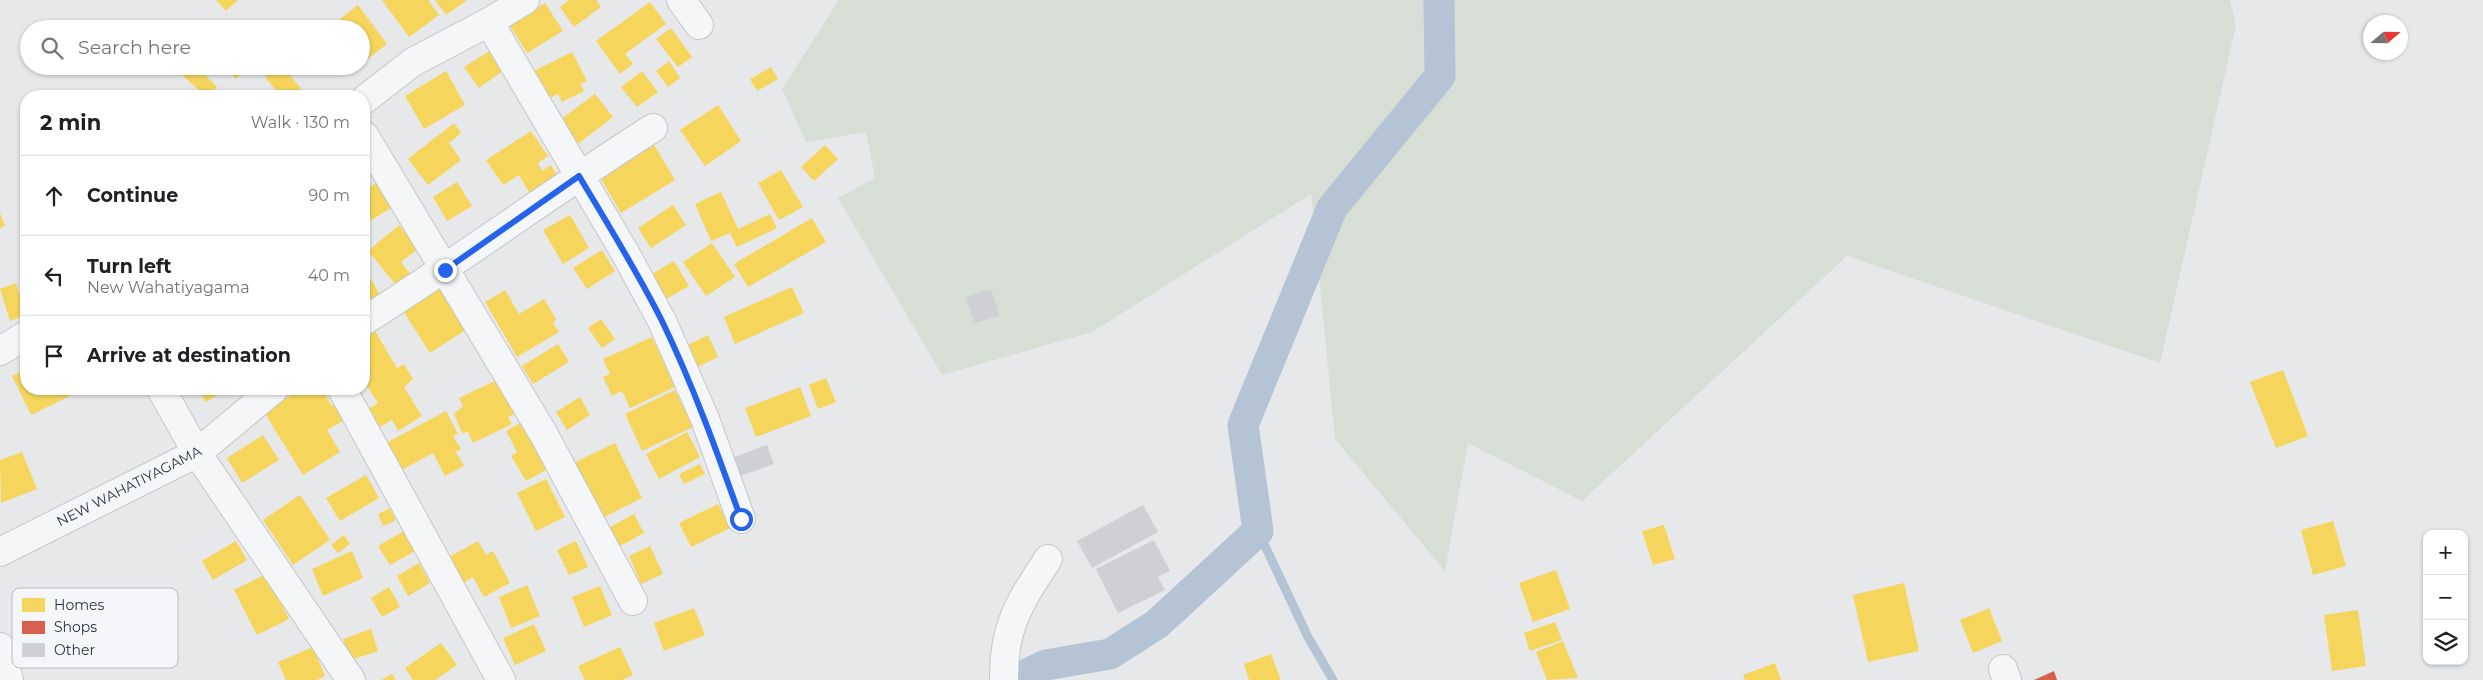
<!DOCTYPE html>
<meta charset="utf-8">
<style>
:root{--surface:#fff;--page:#f2f2f2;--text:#202124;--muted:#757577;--line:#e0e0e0}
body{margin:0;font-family:Montserrat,sans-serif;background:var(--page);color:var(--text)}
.controls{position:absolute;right:15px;bottom:15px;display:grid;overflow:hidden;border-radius:10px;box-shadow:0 1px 4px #0004}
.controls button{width:45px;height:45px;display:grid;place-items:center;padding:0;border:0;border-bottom:1px solid var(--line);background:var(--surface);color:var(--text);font:25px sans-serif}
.compass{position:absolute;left:2363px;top:15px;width:45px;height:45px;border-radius:50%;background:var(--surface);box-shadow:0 1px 4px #0004;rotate:70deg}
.stop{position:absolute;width:15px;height:15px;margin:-11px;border:4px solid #2563eb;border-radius:50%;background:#fff}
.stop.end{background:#2563eb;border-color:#fff;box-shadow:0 1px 5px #0008}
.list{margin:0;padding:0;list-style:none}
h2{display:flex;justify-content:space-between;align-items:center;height:65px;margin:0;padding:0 20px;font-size:21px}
h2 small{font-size:16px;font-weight:400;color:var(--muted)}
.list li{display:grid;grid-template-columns:32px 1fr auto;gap:15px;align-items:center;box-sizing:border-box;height:80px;padding:0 20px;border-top:1px solid var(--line)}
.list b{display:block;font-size:19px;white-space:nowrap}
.list p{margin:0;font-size:16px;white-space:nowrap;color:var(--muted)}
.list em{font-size:16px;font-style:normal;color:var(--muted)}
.icon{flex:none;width:28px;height:28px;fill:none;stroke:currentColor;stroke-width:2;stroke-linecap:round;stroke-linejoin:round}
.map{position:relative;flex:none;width:2483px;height:680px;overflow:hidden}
.search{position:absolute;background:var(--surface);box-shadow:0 1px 4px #0004;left:20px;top:20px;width:350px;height:55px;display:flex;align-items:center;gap:12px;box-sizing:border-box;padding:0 18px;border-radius:28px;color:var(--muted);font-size:19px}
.panel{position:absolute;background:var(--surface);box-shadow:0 1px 4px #0004;left:20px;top:90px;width:350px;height:305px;border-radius:20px}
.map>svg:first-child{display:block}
.green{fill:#d6ded6}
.homes{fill:#f6d55c}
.shops{fill:#d6604d}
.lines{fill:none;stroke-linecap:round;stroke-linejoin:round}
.stream{stroke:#b4c4d5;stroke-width:9}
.canal{stroke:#b4c4d5;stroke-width:31}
.building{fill:#ced0d3}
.minor-casing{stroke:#c4c6c8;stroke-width:30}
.minor{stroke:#f5f6f7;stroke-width:28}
.route{stroke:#2563eb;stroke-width:6}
.labels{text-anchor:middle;stroke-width:5;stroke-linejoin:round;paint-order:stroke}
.street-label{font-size:14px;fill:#2b3445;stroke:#f4f6f9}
.key{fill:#f4f6f9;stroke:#b8bcc3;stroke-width:1}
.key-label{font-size:14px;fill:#2b3445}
</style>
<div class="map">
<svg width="2483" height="680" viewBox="0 0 2483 680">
<rect width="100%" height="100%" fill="#e6e8ea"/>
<!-- green -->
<path class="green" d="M839,0H2230L2236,25L2160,363L1847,256L1582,501L1468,443L1445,571L1335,439L1311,194L1092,332L942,375L838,198L875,178L866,132L806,142L782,89Z"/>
<!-- homes -->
<g class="homes">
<path d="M216,0H238L226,11Z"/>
<path d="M382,0H428L439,15L409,37Z"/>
<path d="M435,0H467L446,15Z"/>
<path d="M569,0H596L601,7L574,27L560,7Z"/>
<path d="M650,2L666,24L625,54L633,64L620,74L596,41Z"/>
<path d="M545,3L563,31L527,53L510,26Z"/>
<path d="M358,5L387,44L365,61L361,55V29H341L336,22Z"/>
<path d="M671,28L692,57L678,67L656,39Z"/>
<path d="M491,50L504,70L479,88L464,67Z"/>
<path d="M572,52L587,81L580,84L584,91L562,102L558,94L542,102L528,74Z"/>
<path d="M669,61L680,78L668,87L656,71Z"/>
<path d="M189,66H212L205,75L217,87L210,94L211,96H191L199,90L183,76Z"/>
<path d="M226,66H251L235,79Z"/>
<path d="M267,66H283L301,89L291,96H280L261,71Z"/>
<path d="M771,67L778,79L757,91L750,79Z"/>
<path d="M446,71L465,105L424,129L405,96Z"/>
<path d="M642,71L658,92L637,107L621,87Z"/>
<path d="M595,94L613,117L578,144L560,120Z"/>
<path d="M718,105L741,141L705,166L680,130Z"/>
<path d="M454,123L461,133L449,143L461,160L428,185L408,159Z"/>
<path d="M531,131L548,156L538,163L542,171L551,165L560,180L532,197L519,175L503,185L486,160Z"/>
<path d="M651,140L675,180L621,213L597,172Z"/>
<path d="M825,145L838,159L814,181L801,167Z"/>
<path d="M781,170L803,207L779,220L758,183Z"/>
<path d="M379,181L395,205L364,225V191Z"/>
<path d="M457,182L472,206L447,221L433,197Z"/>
<path d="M721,192L738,229L770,214L777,228L737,247L730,233L711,241L695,204Z"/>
<path d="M673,205L686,225L651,248L638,228Z"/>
<path d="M0,213L5,226L0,228Z"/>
<path d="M570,215L589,248L563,264L543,230Z"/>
<path d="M812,218L826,242L748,287L734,264Z"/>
<path d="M399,225L418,249L401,262L411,275L397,286L368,251Z"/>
<path d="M712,243L735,277L706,296L683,262Z"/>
<path d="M602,250L615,271L587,289L573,268Z"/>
<path d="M674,261L689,286L659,303L645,278Z"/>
<path d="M364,267L380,295L364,305Z"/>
<path d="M16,283L26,315L10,321L0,289Z"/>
<path d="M445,285L472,326L430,353L400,306L430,287L433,292Z"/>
<path d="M792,287L804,313L735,344L724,317Z"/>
<path d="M505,290L519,314L544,299L556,319L553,323L559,332L517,357L485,302Z"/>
<path d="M601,319L615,339L602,348L588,328Z"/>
<path d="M375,331L397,368L404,364L413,379L404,387L422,416L398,431L392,420L376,429L365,411L378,403L364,381V338Z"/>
<path d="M708,335L718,357L691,370L680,349Z"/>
<path d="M652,337L675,387L630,408L622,391L612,396L603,377L610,374L603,359Z"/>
<path d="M558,344L569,362L533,384L522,366Z"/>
<path d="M26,369V389H71L74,394L31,415L12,376Z"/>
<path d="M2283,370L2308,436L2276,448L2250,382Z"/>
<path d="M501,378L517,413L508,417L512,424L473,443L468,432L462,433L454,414L463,406L459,398Z"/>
<path d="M826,378L836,402L818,409L809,385Z"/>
<path d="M800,387L811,416L756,437L745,408Z"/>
<path d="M77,389H92L80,395Z"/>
<path d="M197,389H227L206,402Z"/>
<path d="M301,389H321L332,406L339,402L348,418L327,430L340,452L303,475L264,412Z"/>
<path d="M675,390L693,427L642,451L625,414Z"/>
<path d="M580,397L590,415L567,430L556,412Z"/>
<path d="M446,411L458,434L453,436L461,449L456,452L464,466L445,476L433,453L400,471L386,443Z"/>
<path d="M522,422L548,469L526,481L511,456L517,452L506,431Z"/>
<path d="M687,432L700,457L659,479L646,454Z"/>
<path d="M263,435L279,460L242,483L227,458Z"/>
<path d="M615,443L642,498L598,520L571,464Z"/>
<path d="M22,452L37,489L1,503L0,460Z"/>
<path d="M700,464L705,474L684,484L679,474Z"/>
<path d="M366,475L379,498L340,521L326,498Z"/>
<path d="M546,479L565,517L536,531L517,493Z"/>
<path d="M300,495L330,540L293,565L263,520Z"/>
<path d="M718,504L730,528L691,547L679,523Z"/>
<path d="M390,508L396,520L383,526L378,514Z"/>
<path d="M634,514L644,533L620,546L610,527Z"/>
<path d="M2333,521L2346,566L2313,575L2301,530Z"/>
<path d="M1664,525L1675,559L1653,565L1642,531Z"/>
<path d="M404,531L415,551L390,565L378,546Z"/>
<path d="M344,535L350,544L338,553L331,545Z"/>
<path d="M236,541L247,560L213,580L202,561Z"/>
<path d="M478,541L486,555L493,551L510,583L484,597L473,577L463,583L449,557Z"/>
<path d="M576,541L588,567L569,575L557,550Z"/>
<path d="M650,546L663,574L641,584L629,556Z"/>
<path d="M352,551L363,578L323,596L312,569Z"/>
<path d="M419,563L430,583L408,596L397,576Z"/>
<path d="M1556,570L1570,609L1533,622L1519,583Z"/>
<path d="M266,574L289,619L257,635L234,590Z"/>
<path d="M1904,583L1919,651L1868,662L1853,595Z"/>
<path d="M527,585L540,616L511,628L499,597Z"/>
<path d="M600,586L612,615L584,627L572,597Z"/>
<path d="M389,587L400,607L382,617L371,598Z"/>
<path d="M694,608L705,635L664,651L654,623Z"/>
<path d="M1989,608L2002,641L1973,653L1960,620Z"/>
<path d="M2358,610L2366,666L2332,671L2324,615Z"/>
<path d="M1555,622L1562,640L1530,651L1524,633Z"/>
<path d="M534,624L546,651L515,665L503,638Z"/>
<path d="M371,629L378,651L351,660L343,639Z"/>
<path d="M1563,641L1578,678L1547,680L1536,652Z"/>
<path d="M441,643L457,665L435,680H413L405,668Z"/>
<path d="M313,647L325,676L317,680H286L278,662Z"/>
<path d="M620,647L633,675L622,680H585L578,666Z"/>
<path d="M1271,654L1281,680H1249L1244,664Z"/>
<path d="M1775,663L1781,680H1745L1743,675Z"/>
<path d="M392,674L396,680H381Z"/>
</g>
<!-- shops -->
<path class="shops" d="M2054,671L2057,680H2034Z"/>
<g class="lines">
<!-- stream -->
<path class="stream" d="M1258,531L1308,637L1333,680"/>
<!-- canal -->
<path class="canal" d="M1027,674L1046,665L1110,654L1157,624L1258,531L1243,425L1332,208L1440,76L1439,0"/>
</g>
<!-- building -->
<g class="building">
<path d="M991,289L999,316L974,323L966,297Z"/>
<path d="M767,445L774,464L738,477L732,458Z"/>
<path d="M1143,505L1158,532L1092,568L1077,541Z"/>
<path d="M1154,540L1170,571L1158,577L1165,590L1118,613L1096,569Z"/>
</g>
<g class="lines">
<defs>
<g id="minor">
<path d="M681,0L699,25"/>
<path d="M489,22L624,251L662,321L705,419L741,519"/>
<path d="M364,100L413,62L489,22L525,0"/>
<path d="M364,135L543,433L633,601"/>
<path d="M364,321C462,259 555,190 653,128"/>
<path d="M0,351L26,335"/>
<path d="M161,389L197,453L351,680"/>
<path d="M342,389L501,680"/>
<path d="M0,552L197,453L274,389"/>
<path d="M0,647L9,680"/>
<path d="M2003,669L2007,680"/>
<path d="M1004,680C1003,626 1020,602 1048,559"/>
</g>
</defs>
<!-- minor casing -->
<use href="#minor" class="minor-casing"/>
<!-- minor -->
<use href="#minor" class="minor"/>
</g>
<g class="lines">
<!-- route -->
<path class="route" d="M445,270L579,176C607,223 637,271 662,321C693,385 717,452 741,519"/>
</g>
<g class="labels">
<!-- street labels -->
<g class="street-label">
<text transform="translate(129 486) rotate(-27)" y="5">NEW WAHATIYAGAMA</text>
</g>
</g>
<!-- legend -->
<rect x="12" y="588" width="166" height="80" rx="8" class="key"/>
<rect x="22" y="598" width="23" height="14" fill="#f6d55c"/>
<rect x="22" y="621" width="23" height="13" fill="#d6604d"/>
<rect x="22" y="643" width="23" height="14" fill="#ced0d3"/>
<g class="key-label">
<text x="54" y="610">Homes</text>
<text x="54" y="632">Shops</text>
<text x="54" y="655">Other</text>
</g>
</svg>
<div class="controls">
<button>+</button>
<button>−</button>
<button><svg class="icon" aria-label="layers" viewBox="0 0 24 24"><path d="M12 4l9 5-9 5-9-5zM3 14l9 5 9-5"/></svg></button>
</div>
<svg class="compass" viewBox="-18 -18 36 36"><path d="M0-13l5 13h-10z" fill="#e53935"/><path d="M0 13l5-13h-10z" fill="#757577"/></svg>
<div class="stop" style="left:741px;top:519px"></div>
<div class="stop end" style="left:445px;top:270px"></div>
<div class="search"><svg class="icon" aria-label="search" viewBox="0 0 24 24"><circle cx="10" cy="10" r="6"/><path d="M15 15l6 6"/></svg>Search here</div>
<section class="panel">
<h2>2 min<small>Walk · 130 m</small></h2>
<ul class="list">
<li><svg class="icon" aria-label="ahead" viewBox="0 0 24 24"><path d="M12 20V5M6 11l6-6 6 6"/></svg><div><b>Continue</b></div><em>90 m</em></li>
<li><svg class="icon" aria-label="left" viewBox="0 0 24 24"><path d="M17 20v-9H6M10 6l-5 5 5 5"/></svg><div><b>Turn left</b><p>New Wahatiyagama</p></div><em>40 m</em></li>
<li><svg class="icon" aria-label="arrive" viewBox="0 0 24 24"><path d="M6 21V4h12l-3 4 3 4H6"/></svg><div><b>Arrive at destination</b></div></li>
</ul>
</section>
</div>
